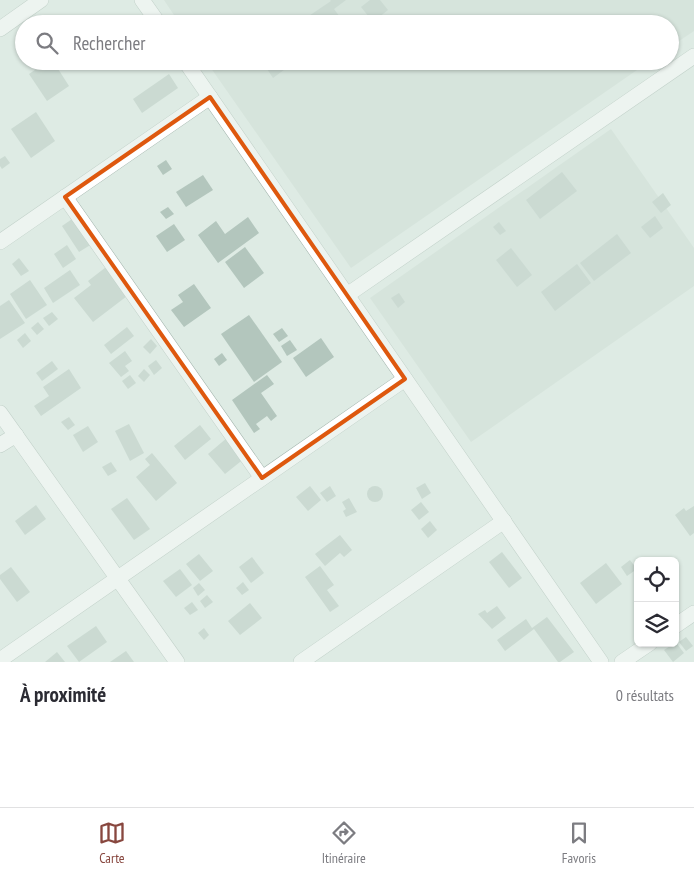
<!DOCTYPE html>
<html lang="fr">
<meta charset="utf-8">
<style>
:root{--surface:#fff;--page:#f2f2f3;--text:#2b2b33;--muted:#7c7c81;--line:#e1e1e2;--accent:#88473f}
body{margin:0;font-family:"PT Sans Narrow",sans-serif;background:var(--page);color:var(--text)}
.controls{position:absolute;right:15px;bottom:15px;display:grid;overflow:hidden;border-radius:8px;box-shadow:0 1px 4px #0004}
.controls button{width:45px;height:45px;display:grid;place-items:center;padding:0;border:0;border-bottom:1px solid var(--line);background:var(--surface);color:var(--text);font:25px sans-serif}
.list{margin:0;padding:0;list-style:none}
h2{display:flex;justify-content:space-between;align-items:center;height:65px;margin:0;padding:0 20px;font-size:21px}
h2 small{font-size:16px;font-weight:400;color:var(--muted)}
.icon{flex:none;width:28px;height:28px;fill:none;stroke:currentColor;stroke-width:2;stroke-linecap:round;stroke-linejoin:round}
.map{position:relative;flex:none;width:694px;height:662px;overflow:hidden}
.search{position:absolute;background:var(--surface);box-shadow:0 1px 4px #0004;left:15px;right:15px;top:15px;height:55px;display:flex;align-items:center;gap:12px;box-sizing:border-box;padding:0 18px;border-radius:28px;color:var(--muted);font-size:19px}
.sheet{height:145px;background:var(--surface)}
nav{display:flex;justify-content:space-around;align-items:center;box-sizing:border-box;height:70px;border-top:1px solid var(--line);background:var(--surface);font-size:14px;color:var(--muted)}
nav a{display:grid;justify-items:center;gap:2px}
nav .on{color:var(--accent)}
.map>svg:first-child{display:block}
.built{fill:#ccdbd3}
.building{fill:#b3c6bd}
.lines{fill:none;stroke-linecap:round;stroke-linejoin:round}
.minor-casing{stroke:#a1b3ab;stroke-width:16}
.minor{stroke:#fff;stroke-width:15}
.marked{fill:none;stroke:#de580e;stroke-width:4;stroke-linejoin:round}
</style>
<div class="map">
<svg width="694" height="662" viewBox="0 0 694 662">
<rect width="100%" height="100%" fill="#deebe4"/>
<!-- built -->
<g class="built">
<path d="M164,0H694V31L670,47V24H180Z"/>
<path d="M206,61H650L351,268Z"/>
<path d="M611,129L694,248V286L471,442L370,298Z"/>
</g>
<!-- building -->
<g class="building">
<path d="M330,0H346L334,9L345,24H297L331,1Z"/>
<path d="M370,0H380L388,10L373,22L361,7Z"/>
<path d="M48,61H53L69,86L47,101L29,74Z"/>
<path d="M243,61H296L273,78L263,63L260,66L256,64L251,69Z"/>
<path d="M169,74L178,88L142,113L133,99Z"/>
<path d="M36,112L55,141L31,158L11,129Z"/>
<path d="M5,156L10,163L2,169L0,166V159Z"/>
<path d="M166,160L172,169L163,175L157,166Z"/>
<path d="M562,172L577,191L540,219L526,200Z"/>
<path d="M203,175L213,190L186,207L176,192Z"/>
<path d="M663,193L671,205L661,213L652,202Z"/>
<path d="M168,207L174,214L166,219L160,212Z"/>
<path d="M655,216L663,228L650,238L641,227Z"/>
<path d="M75,217L92,244L79,252L62,226Z"/>
<path d="M248,217L259,233L218,263L198,235L216,221L225,234Z"/>
<path d="M499,222L506,231L500,235L493,227Z"/>
<path d="M174,224L185,240L167,252L156,236Z"/>
<path d="M617,234L631,253L594,281L580,263Z"/>
<path d="M67,245L76,259L63,268L54,254Z"/>
<path d="M245,247L264,273L244,288L225,262Z"/>
<path d="M511,248L532,275L517,287L496,260Z"/>
<path d="M19,258L29,271L21,276L12,264Z"/>
<path d="M110,264L131,293L93,322L74,298L91,285L88,281Z"/>
<path d="M577,264L591,283L555,311L541,292Z"/>
<path d="M70,270L80,285L53,303L44,288Z"/>
<path d="M30,280L47,305L26,319L10,294Z"/>
<path d="M194,284L211,308L184,327L171,310L183,302L178,295Z"/>
<path d="M399,293L405,302L398,308L391,298Z"/>
<path d="M9,300L25,323L0,339V306Z"/>
<path d="M52,312L58,319L49,326L43,318Z"/>
<path d="M249,315L282,362L254,382L221,334Z"/>
<path d="M38,322L44,329L37,335L31,328Z"/>
<path d="M127,327L134,336L111,354L104,345Z"/>
<path d="M282,328L288,336L279,342L273,334Z"/>
<path d="M25,333L31,341L23,348L17,340Z"/>
<path d="M321,338L334,357L306,377L293,358Z"/>
<path d="M151,339L157,346L150,354L143,347Z"/>
<path d="M290,340L297,350L287,356L281,346Z"/>
<path d="M125,351L132,361L125,366L129,371L121,377L109,363Z"/>
<path d="M222,353L227,360L219,366L214,359Z"/>
<path d="M156,360L162,368L154,375L148,366Z"/>
<path d="M52,361L58,369L42,381L36,373Z"/>
<path d="M69,369L81,388L41,416L34,406L49,396L43,387Z"/>
<path d="M144,369L150,375L144,382L138,376Z"/>
<path d="M130,375L136,383L128,389L122,381Z"/>
<path d="M267,375L274,384L261,393L277,416L271,421L267,416L256,424L260,429L254,433L232,400Z"/>
<path d="M69,417L75,425L68,430L61,422Z"/>
<path d="M129,424L144,453L130,461L115,431Z"/>
<path d="M200,425L211,439L185,460L174,446Z"/>
<path d="M88,426L98,442L83,452L73,435Z"/>
<path d="M228,437L245,458L225,474L208,454Z"/>
<path d="M152,453L177,483L156,501L136,477L150,465L145,459Z"/>
<path d="M111,462L117,471L108,476L102,467Z"/>
<path d="M425,483L431,493L422,499L416,488Z"/>
<path d="M310,486L321,500L308,511L296,497Z"/>
<path d="M330,486L336,496L327,502L320,493Z"/>
<circle cx="375" cy="494" r="8"/>
<path d="M127,498L150,529L134,540L111,509Z"/>
<path d="M349,498L357,512L346,517L343,511L346,509L342,502Z"/>
<path d="M421,502L429,512L419,520L411,510Z"/>
<path d="M36,505L46,519L25,535L15,521Z"/>
<path d="M694,506V533L690,536L675,515L684,508L686,511Z"/>
<path d="M430,521L437,530L428,538L421,529Z"/>
<path d="M340,535L352,550L344,557L340,553L325,566L315,554Z"/>
<path d="M502,552L522,578L509,588L489,562Z"/>
<path d="M199,554L213,571L200,581L186,564Z"/>
<path d="M252,557L264,573L251,583L239,567Z"/>
<path d="M630,560L637,569L627,576L621,567Z"/>
<path d="M606,563L622,584L596,604L580,583Z"/>
<path d="M320,566L334,585L327,590L339,606L330,612L305,577Z"/>
<path d="M11,567L30,592L17,602L0,579V575Z"/>
<path d="M180,569L192,585L176,597L163,581Z"/>
<path d="M243,582L249,590L242,595L236,588Z"/>
<path d="M199,583L205,590L198,596L193,588Z"/>
<path d="M207,595L213,602L205,608L200,601Z"/>
<path d="M192,602L198,610L190,615L184,608Z"/>
<path d="M250,603L262,618L240,635L228,621Z"/>
<path d="M497,606L506,618L492,629L478,614L485,610L487,613Z"/>
<path d="M547,617L574,652L560,662H558L534,629L505,651L497,640L526,619L532,628Z"/>
<path d="M96,626L107,642L79,662L67,646Z"/>
<path d="M204,628L209,635L204,640L198,633Z"/>
<path d="M686,637L693,646L686,651L679,642Z"/>
<path d="M675,641L684,653L673,662L664,650L675,643Z"/>
<path d="M126,651L134,662H110Z"/>
<path d="M57,652L65,662H45Z"/>
</g>
<g class="lines">
<defs>
<g id="minor">
<path d="M142,0L159,24"/>
<path d="M0,29L41,0"/>
<path d="M185,61L601,662"/>
<path d="M65,197L262,478"/>
<path d="M0,242L210,97"/>
<path d="M347,295L694,56"/>
<path d="M0,413L177,662"/>
<path d="M0,445L16,435"/>
<path d="M675,626L694,613"/>
<path d="M0,660L405,379"/>
<path d="M301,662L504,521"/>
<path d="M622,662L650,643"/>
</g>
</defs>
<!-- minor casing -->
<use href="#minor" class="minor-casing"/>
<!-- minor -->
<use href="#minor" class="minor"/>
</g>
<!-- marked area -->
<path d="M0 0H694V662H0ZM210,97L405,379L262,478L65,197Z" fill="#deebe4" fill-opacity=".55" fill-rule="evenodd"/>
<path class="marked" d="M210,97L405,379L262,478L65,197Z"/>
</svg>
<div class="controls">
<button><svg class="icon" aria-label="locate" viewBox="0 0 24 24"><circle cx="12" cy="12" r="6"/><path d="M12 2v4M12 18v4M2 12h4M18 12h4"/></svg></button>
<button><svg class="icon" aria-label="layers" viewBox="0 0 24 24"><path d="M12 4l9 5-9 5-9-5zM3 14l9 5 9-5"/></svg></button>
</div>
<div class="search"><svg class="icon" aria-label="search" viewBox="0 0 24 24"><circle cx="10" cy="10" r="6"/><path d="M15 15l6 6"/></svg>Rechercher</div>
</div>
<section class="sheet">
<h2>À proximité<small>0 résultats</small></h2>
<ul class="list">
</ul>
</section>
<nav>
<a class="on"><svg class="icon" aria-label="map" viewBox="0 0 24 24"><path d="M3 6l6-2 6 2 6-2v14l-6 2-6-2-6 2zM9 4v14M15 6v14"/></svg>Carte</a>
<a><svg class="icon" aria-label="directions" viewBox="0 0 24 24"><path d="M12 3l9 9-9 9-9-9zM9 14v-3h6M13 9l2 2-2 2"/></svg>Itinéraire</a>
<a><svg class="icon" aria-label="saved" viewBox="0 0 24 24"><path d="M7 4h10v16l-5-4-5 4z"/></svg>Favoris</a>
</nav>
